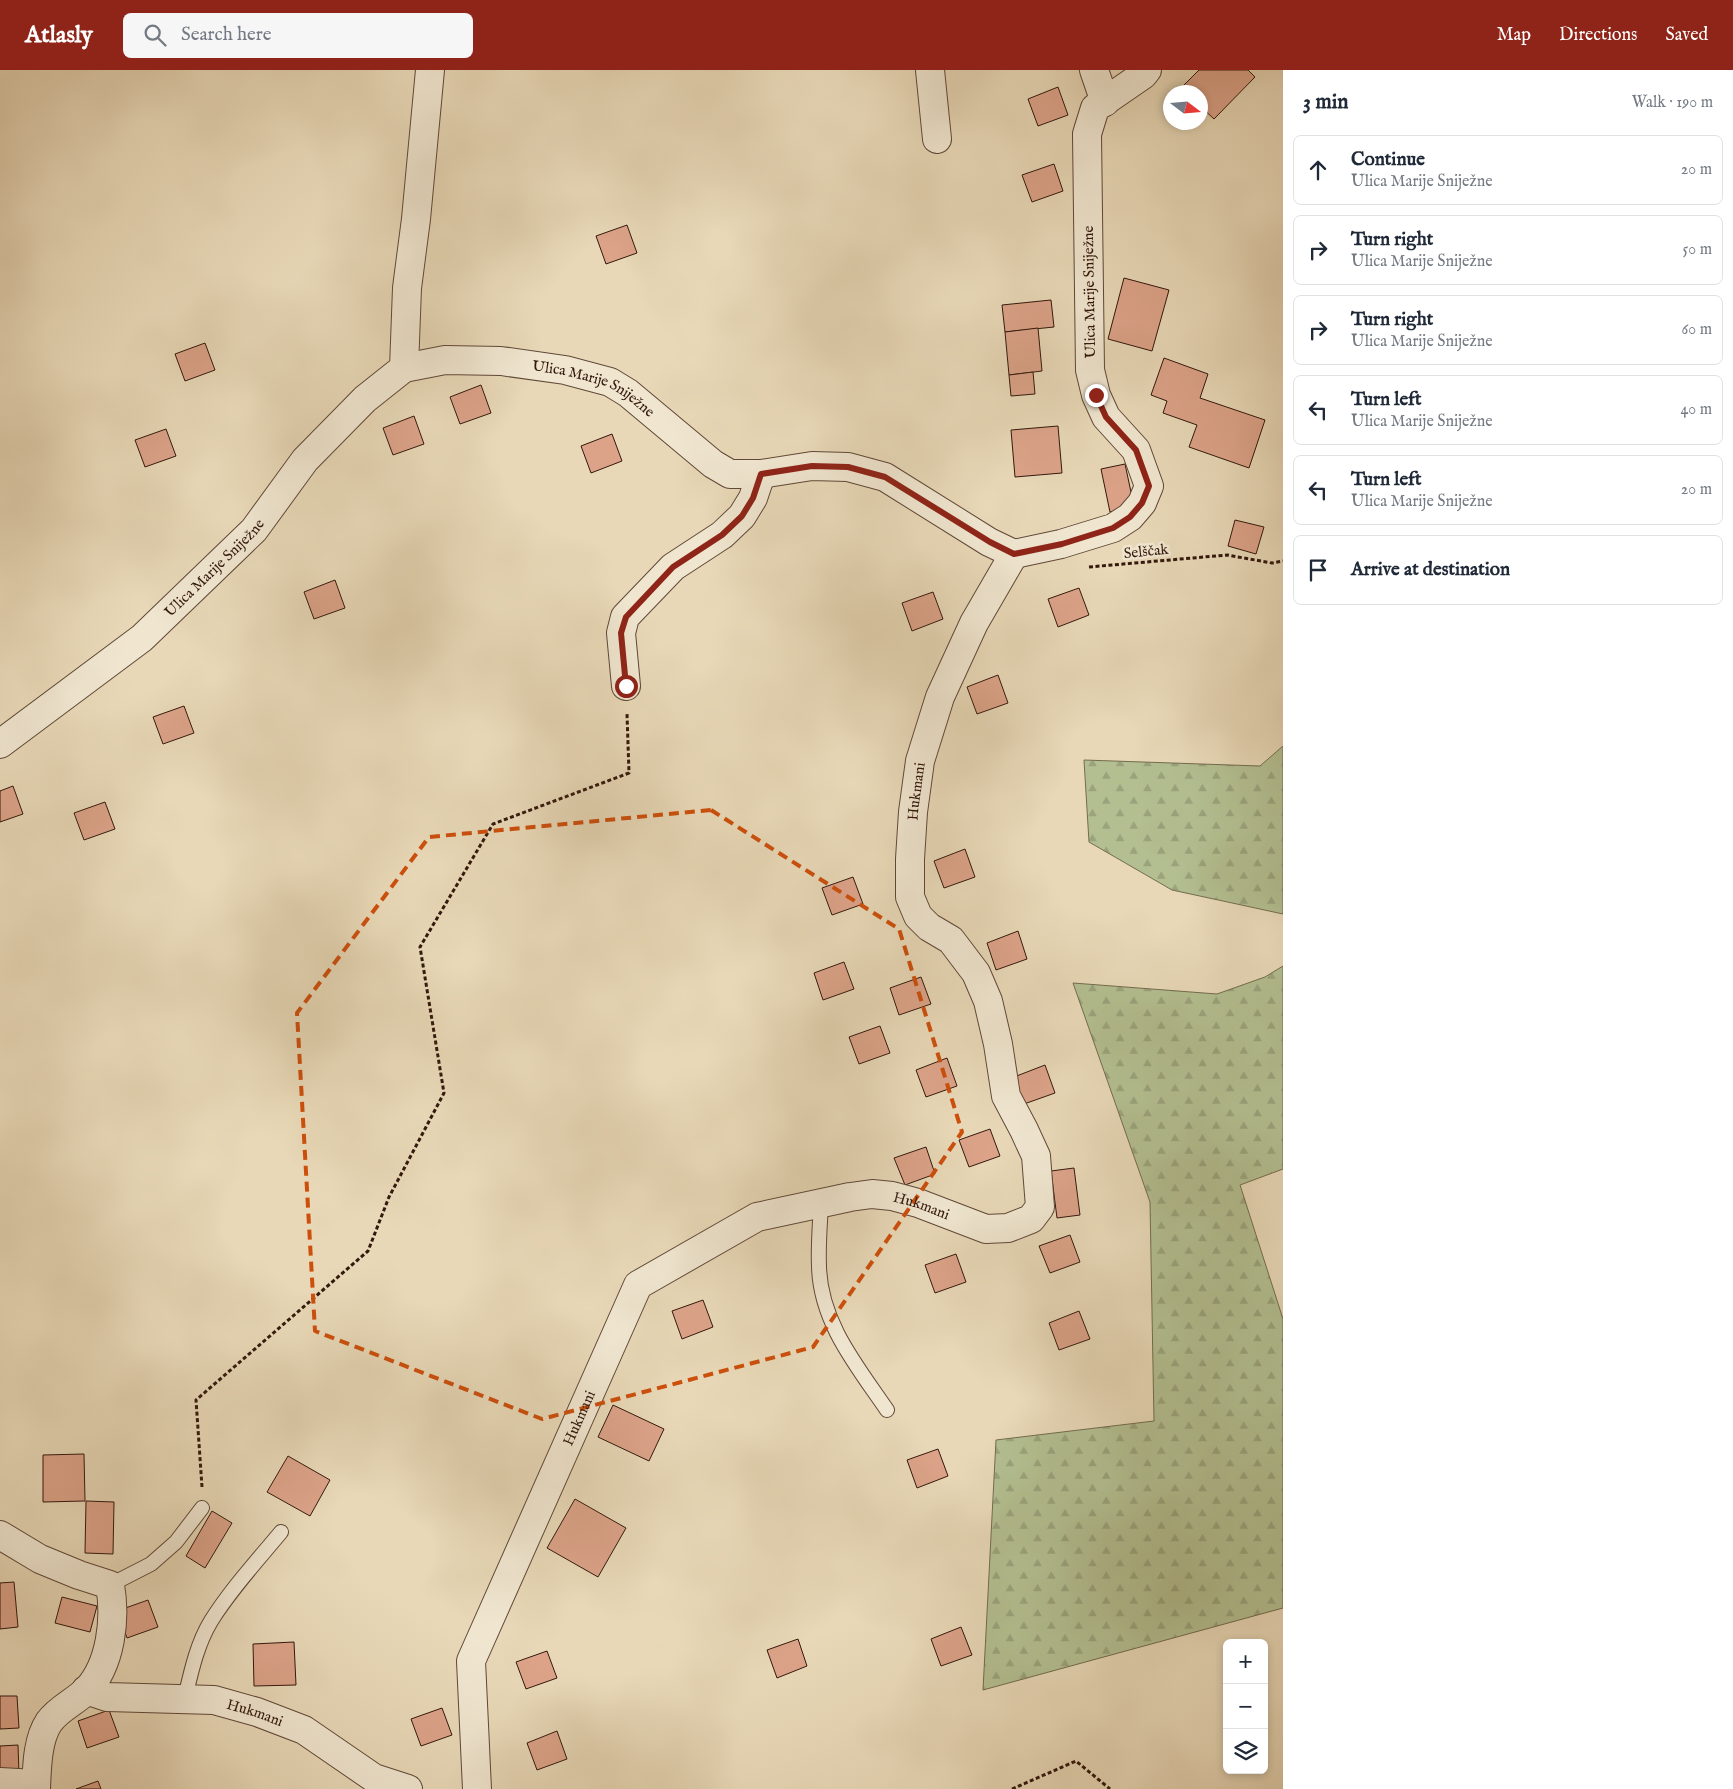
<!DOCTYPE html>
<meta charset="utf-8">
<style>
:root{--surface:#fff;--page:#f6f6f7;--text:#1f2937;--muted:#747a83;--line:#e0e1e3;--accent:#8f2418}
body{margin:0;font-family:"IM FELL English",serif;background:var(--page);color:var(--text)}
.controls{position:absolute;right:15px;bottom:15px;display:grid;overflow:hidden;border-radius:8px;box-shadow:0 2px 8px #0003}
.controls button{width:45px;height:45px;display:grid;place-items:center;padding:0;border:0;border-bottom:1px solid var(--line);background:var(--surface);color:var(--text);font:25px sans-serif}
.compass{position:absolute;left:1163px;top:15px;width:45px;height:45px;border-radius:50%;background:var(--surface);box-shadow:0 2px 8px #0003;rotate:106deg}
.stop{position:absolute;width:15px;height:15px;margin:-11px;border:4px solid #8f2418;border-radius:50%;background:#fff}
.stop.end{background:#8f2418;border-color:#fff;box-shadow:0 1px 5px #0008}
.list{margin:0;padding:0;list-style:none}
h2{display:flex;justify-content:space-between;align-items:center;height:65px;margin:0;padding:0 20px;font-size:21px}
h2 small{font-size:16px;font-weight:400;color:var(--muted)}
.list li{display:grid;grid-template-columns:32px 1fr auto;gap:15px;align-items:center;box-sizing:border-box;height:70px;margin:0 10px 10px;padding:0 10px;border:1px solid var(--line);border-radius:8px}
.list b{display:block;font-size:19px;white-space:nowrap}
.list p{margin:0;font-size:16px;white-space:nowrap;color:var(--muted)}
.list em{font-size:16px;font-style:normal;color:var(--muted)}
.icon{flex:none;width:28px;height:28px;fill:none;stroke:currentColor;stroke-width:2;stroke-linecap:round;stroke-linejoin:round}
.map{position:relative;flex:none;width:1283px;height:1719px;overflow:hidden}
header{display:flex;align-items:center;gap:30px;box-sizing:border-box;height:70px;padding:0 25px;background:var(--accent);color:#fff}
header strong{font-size:24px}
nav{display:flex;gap:28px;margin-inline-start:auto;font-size:18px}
.search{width:350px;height:45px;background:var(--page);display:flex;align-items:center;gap:12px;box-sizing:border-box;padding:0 18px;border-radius:8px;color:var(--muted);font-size:19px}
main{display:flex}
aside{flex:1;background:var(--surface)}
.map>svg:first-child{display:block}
.forest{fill:url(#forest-firs);stroke:#736c4f}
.building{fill:#dca389;stroke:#33180d}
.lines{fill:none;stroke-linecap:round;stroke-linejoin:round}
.service-casing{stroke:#604838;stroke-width:16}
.minor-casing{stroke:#604838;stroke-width:30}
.path{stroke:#33180d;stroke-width:3;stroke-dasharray:4 2.5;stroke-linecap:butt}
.service{stroke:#f0e6d0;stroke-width:14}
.minor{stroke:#f0e6d0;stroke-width:28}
.route{stroke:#8f2418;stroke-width:6}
.marked{fill:none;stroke:#cd4f0c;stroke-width:4;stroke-dasharray:10 6;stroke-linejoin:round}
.labels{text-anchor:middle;stroke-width:5;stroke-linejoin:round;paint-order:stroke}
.street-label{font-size:15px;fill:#33180d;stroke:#f0e6d0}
</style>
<header>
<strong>Atlasly</strong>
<div class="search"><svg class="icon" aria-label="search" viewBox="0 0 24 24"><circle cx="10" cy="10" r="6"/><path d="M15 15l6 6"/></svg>Search here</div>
<nav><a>Map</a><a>Directions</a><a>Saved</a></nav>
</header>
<main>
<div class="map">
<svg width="1283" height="1719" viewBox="0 0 1283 1719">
<defs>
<pattern id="forest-firs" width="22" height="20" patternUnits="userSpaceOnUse" patternTransform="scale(1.25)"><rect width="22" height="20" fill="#b3bf91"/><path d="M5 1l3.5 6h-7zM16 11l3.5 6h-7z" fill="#9aa37c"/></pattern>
</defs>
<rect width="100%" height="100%" fill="#e8d8b7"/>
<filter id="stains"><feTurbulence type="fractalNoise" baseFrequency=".004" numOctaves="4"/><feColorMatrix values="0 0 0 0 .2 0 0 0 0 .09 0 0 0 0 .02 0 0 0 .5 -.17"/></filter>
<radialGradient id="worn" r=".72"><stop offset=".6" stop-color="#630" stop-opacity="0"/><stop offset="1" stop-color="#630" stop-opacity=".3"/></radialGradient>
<!-- forest -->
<g class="forest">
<path d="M1283,676V844L1172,820L1089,772L1084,690L1260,696Z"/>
<path d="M1283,896V1099L1240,1115L1283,1249V1538L983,1620L996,1370L1154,1351L1150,1132L1073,913L1217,924L1265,907Z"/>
</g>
<!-- building -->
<g class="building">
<path d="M1199,0H1248L1255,7L1214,49L1200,36V22H1187L1182,17Z"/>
<path d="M1058,17L1068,45L1038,56L1028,29Z"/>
<path d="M1054,94L1063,121L1032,132L1022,105Z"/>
<path d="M627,155L637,183L606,194L596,166Z"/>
<path d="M1124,208L1169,220L1152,281L1108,269Z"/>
<path d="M1051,230L1054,257L1005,262L1002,235Z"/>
<path d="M1038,258L1042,301L1009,305L1005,262Z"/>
<path d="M205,273L215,300L185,311L175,284Z"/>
<path d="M1164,288L1208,304L1200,328L1265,350L1249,398L1189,377L1197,355L1163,343L1167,331L1151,325Z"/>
<path d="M1033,302L1035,324L1011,326L1009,305Z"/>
<path d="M481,315L491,343L460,354L450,327Z"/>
<path d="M414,346L424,374L393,385L383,358Z"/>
<path d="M1058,356L1062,403L1015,407L1011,360Z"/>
<path d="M166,359L176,386L145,397L135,370Z"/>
<path d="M612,364L622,391L591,403L581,376Z"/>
<path d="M1125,394L1134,436L1110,442L1101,399Z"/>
<path d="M1235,450L1264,457L1256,484L1228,476Z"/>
<path d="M335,510L345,538L314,549L304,522Z"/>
<path d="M1079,518L1089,545L1058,557L1048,529Z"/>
<path d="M933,522L943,549L912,561L902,533Z"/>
<path d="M998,605L1008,633L977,644L967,617Z"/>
<path d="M184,636L194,663L163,674L153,647Z"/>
<path d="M13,716L23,744L0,752V721Z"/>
<path d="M105,732L115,759L84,770L74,743Z"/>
<path d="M965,779L975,807L944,818L934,791Z"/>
<path d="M853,807L863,834L832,845L822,818Z"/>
<path d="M1018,861L1027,889L996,900L987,873Z"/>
<path d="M844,892L854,919L823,930L814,903Z"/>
<path d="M921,907L931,934L899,945L890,918Z"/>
<path d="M880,956L890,983L859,994L849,967Z"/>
<path d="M947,988L957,1016L926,1027L916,1000Z"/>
<path d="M1045,995L1055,1023L1024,1034L1014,1007Z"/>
<path d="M990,1059L1000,1086L969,1097L959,1070Z"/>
<path d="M926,1077L935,1104L905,1115L894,1088Z"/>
<path d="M1074,1098L1080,1145L1057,1148L1051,1101Z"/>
<path d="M1070,1165L1080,1192L1050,1203L1039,1176Z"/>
<path d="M956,1184L966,1212L935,1223L925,1195Z"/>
<path d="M703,1230L713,1257L682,1269L672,1241Z"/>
<path d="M1079,1241L1090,1269L1059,1280L1049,1253Z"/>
<path d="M613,1335L664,1359L649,1391L598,1367Z"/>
<path d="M938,1379L948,1406L917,1418L907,1390Z"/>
<path d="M84,1384L85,1431L43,1432V1385Z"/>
<path d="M288,1386L330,1410L310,1446L267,1422Z"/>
<path d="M575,1429L626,1458L598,1507L547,1478Z"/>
<path d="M86,1431L114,1432L113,1484L85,1483Z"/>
<path d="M212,1441L232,1453L205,1498L186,1486Z"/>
<path d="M14,1512L18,1557L0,1559V1513Z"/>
<path d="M62,1527L97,1536L90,1562L55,1553Z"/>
<path d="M148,1530L158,1557L127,1568L117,1541Z"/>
<path d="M961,1557L972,1585L941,1596L931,1569Z"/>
<path d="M798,1569L807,1596L777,1608L767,1580Z"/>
<path d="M294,1572L296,1615L254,1616L253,1574Z"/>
<path d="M547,1581L557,1608L526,1619L516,1592Z"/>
<path d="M0,1626H17L19,1658L0,1659Z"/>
<path d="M442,1638L452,1665L421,1676L411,1649Z"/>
<path d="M109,1640L119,1667L87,1678L78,1651Z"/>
<path d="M557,1661L567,1689L537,1700L527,1673Z"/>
<path d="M18,1675L19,1704L0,1705V1676Z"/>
<path d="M98,1711L101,1719H76Z"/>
</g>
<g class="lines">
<defs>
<g id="service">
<path d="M821,1134C820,1154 818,1175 819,1196C820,1252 857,1296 887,1340"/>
<path d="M110,1515L151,1494L176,1472L202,1438"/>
<path d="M185,1628C191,1602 197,1574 211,1551C231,1519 257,1491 281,1462"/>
</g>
<g id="minor">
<path d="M930,0L937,69"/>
<path d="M1094,0L1105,32"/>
<path id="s1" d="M404,298L445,290L501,291L565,300L610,312L628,323L713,394L730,404H761L812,396L848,397L885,407L989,472L1014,484L1061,474L1113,458L1130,447L1142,433L1149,416L1136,380L1106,347L1096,325L1090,300L1087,64L1095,38L1143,5L1147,0"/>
<path d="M626,616L621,563L625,547L673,497L722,465L742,446L753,428L761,404"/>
<path id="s2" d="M0,674L142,568L254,460L305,390L365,329L404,298L407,218L416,149L430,0"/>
<path d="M0,1465L40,1489L79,1505L110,1515C116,1549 111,1594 87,1620C75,1632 59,1638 49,1652C37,1670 37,1698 36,1719"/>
<path id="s3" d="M86,1620L107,1627L214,1630L257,1642L304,1660L374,1708L408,1719"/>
<path d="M0,1712L36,1714"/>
<path id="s4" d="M477,1719L471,1591L638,1215L757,1147L850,1127L872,1124L892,1126L918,1133L986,1159L1008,1158L1031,1149L1040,1137L1036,1086L1024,1060L1006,1026L998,974L988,931L976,903L951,870L929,857L918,846L910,827V789L913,742L920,691L940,627L974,553L1014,484"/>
</g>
</defs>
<!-- service casing -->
<use href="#service" class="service-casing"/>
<!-- minor casing -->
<use href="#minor" class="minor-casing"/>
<!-- path -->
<g class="path">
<path d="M1089,497L1227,485L1272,493L1283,491"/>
<path d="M202,1417L196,1330L368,1181L389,1127L444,1023L420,877L493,754L629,703L627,644"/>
<path d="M1012,1719L1076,1691L1110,1719"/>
</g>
<!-- service -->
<use href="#service" class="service"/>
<!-- minor -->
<use href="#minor" class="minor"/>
</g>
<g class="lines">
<!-- route -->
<path class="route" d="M626,616L621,563L626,547L673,497L722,465L742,446L753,428L761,404L812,396L848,397L885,407L990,472L1014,484L1062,474L1113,458L1130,447L1142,433L1149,416L1136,380L1106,347L1096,325"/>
</g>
<!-- marked area -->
<path class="marked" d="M711,740L899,859L962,1062L813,1277L542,1349L315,1261L297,943L429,767Z"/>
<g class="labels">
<!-- street labels -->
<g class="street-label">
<text transform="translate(1089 222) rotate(-91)" y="5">Ulica Marije Sniježne</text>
<text dy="5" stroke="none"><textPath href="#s1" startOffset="196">Ulica Marije Sniježne</textPath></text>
<text transform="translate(1146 481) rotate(-6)" y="5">Selščak</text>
<text dy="5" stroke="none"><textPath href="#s2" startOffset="278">Ulica Marije Sniježne</textPath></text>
<text dy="5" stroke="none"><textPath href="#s4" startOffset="1430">Hukmani</textPath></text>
<text dy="5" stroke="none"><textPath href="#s4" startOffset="845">Hukmani</textPath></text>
<text dy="5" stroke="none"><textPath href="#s4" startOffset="394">Hukmani</textPath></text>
<text dy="5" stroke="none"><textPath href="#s3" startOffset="172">Hukmani</textPath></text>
</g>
</g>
<rect width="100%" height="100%" filter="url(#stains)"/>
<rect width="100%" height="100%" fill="url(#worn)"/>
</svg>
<div class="controls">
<button>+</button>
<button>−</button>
<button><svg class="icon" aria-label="layers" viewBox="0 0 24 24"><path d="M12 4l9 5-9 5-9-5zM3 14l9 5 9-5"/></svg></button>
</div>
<svg class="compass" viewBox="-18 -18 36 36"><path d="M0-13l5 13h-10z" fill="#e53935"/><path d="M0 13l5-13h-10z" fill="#747a83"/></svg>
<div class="stop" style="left:626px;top:616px"></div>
<div class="stop end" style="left:1096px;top:325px"></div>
</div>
<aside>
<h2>3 min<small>Walk · 190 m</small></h2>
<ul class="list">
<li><svg class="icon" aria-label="ahead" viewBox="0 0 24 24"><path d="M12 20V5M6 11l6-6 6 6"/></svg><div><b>Continue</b><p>Ulica Marije Sniježne</p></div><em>20 m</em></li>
<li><svg class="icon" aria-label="right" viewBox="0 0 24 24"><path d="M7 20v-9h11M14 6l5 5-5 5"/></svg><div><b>Turn right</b><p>Ulica Marije Sniježne</p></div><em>50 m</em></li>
<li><svg class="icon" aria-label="right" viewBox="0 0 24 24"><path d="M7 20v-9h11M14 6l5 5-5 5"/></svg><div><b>Turn right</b><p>Ulica Marije Sniježne</p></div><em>60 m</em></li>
<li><svg class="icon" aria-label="left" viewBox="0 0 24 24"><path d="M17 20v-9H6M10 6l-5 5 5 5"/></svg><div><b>Turn left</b><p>Ulica Marije Sniježne</p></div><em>40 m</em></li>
<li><svg class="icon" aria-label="left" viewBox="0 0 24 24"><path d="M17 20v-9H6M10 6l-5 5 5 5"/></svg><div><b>Turn left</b><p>Ulica Marije Sniježne</p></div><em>20 m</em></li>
<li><svg class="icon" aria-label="arrive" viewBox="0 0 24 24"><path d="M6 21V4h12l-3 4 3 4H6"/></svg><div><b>Arrive at destination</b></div></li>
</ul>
</aside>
</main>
